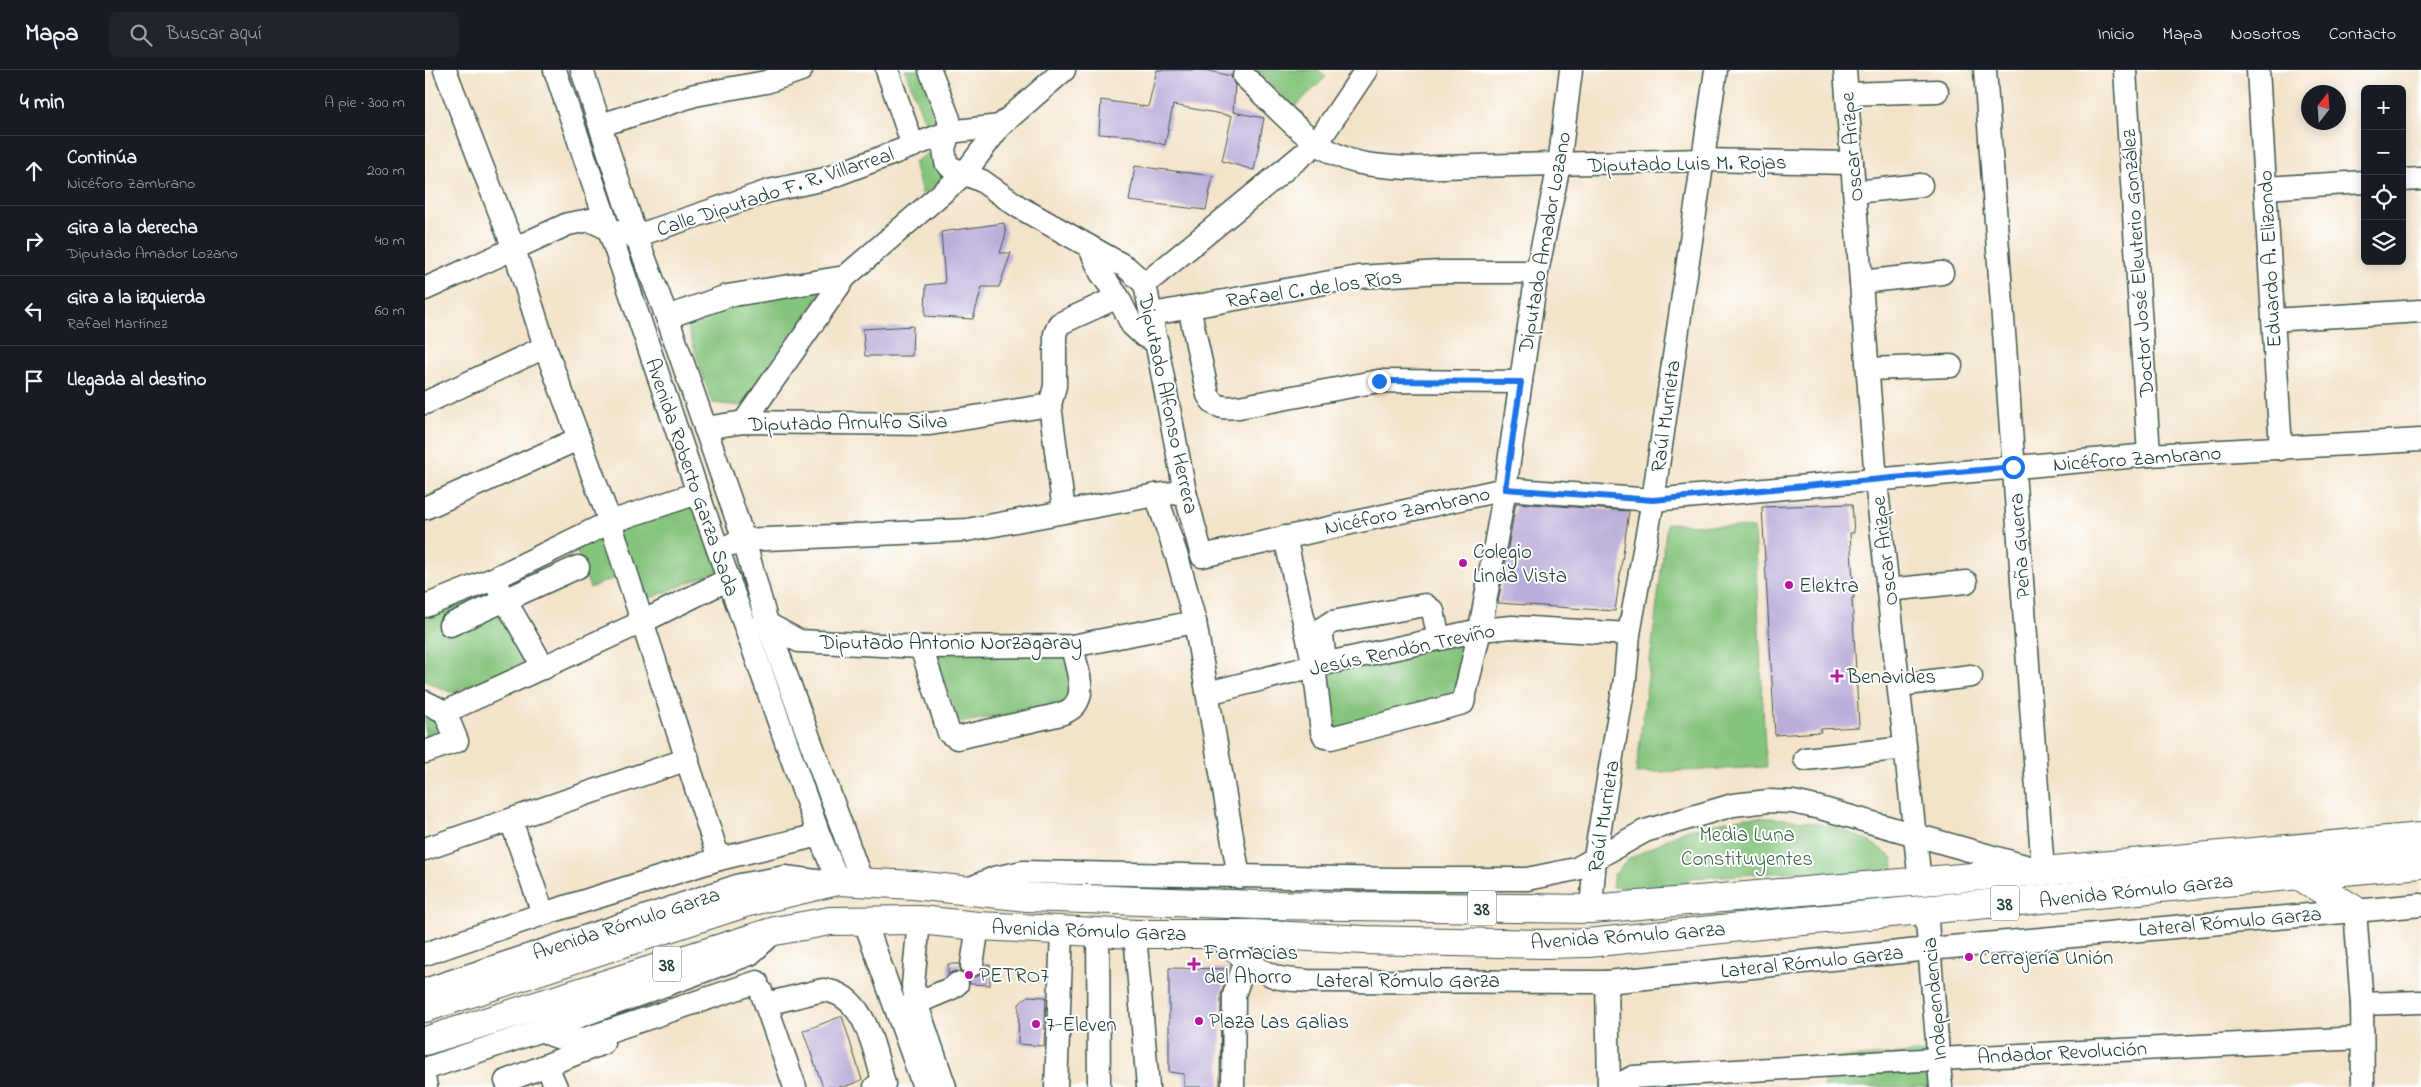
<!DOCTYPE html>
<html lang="es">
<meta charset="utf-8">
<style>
:root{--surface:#171b24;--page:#20242c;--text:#f1f3f6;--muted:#9ea1a6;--line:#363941}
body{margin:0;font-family:"Indie Flower",sans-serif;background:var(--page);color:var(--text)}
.controls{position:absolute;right:15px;top:15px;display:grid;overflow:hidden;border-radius:8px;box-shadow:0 2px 12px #0003}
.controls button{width:45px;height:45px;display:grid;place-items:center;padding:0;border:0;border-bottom:1px solid var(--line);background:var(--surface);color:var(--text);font:25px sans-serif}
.compass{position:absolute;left:1876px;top:15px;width:45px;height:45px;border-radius:50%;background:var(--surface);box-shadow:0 2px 12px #0003;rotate:17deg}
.stop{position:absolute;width:15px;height:15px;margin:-11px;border:4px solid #1a73e8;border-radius:50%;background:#fff}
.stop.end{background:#1a73e8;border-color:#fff;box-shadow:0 1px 5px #0008}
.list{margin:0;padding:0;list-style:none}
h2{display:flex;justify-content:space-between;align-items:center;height:65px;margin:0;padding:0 20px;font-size:21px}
h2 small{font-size:16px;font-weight:400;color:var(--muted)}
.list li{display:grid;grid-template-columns:32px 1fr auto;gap:15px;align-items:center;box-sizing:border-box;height:70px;padding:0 20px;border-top:1px solid var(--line)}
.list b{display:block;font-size:19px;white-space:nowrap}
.list p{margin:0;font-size:16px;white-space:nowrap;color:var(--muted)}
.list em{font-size:16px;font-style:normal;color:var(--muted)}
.icon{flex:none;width:28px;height:28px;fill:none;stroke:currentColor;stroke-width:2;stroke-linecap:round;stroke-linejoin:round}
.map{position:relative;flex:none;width:1996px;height:1017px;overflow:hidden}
header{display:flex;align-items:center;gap:30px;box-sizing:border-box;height:70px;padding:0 25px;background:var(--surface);border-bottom:1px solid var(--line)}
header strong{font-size:24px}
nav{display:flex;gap:28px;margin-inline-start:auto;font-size:18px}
.search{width:350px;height:45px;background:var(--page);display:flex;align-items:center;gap:12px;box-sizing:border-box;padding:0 18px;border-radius:8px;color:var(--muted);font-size:19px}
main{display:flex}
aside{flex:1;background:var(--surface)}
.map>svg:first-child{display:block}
.green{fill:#85c47c;stroke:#528058}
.building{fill:#bbadd9}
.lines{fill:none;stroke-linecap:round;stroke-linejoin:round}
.minor-casing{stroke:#3f564a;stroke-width:25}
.major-casing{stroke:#3f564a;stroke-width:30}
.minor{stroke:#fff;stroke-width:22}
.major{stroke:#fff;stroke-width:28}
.route{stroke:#1a73e8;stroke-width:6}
.poi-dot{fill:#b5179e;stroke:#fff;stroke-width:2}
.labels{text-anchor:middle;stroke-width:4;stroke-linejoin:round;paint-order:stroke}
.shield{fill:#fff;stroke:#627771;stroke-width:1}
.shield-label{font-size:20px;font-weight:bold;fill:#1f3d34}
.street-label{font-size:21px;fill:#1f3d34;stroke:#fff}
.poi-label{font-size:21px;fill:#1f3d34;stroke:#fff;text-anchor:start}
.park-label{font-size:21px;fill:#3e664a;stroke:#fff}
</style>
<header>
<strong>Mapa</strong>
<div class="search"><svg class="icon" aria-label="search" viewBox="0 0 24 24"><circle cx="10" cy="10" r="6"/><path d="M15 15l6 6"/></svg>Buscar aquí</div>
<nav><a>Inicio</a><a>Mapa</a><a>Nosotros</a><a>Contacto</a></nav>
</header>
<main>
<aside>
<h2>4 min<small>A pie · 300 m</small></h2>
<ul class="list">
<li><svg class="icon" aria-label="ahead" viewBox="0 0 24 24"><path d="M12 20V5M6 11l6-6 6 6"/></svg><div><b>Continúa</b><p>Nicéforo Zambrano</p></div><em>200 m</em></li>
<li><svg class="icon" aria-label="right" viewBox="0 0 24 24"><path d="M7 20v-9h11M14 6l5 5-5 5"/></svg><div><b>Gira a la derecha</b><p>Diputado Amador Lozano</p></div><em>40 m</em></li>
<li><svg class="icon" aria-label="left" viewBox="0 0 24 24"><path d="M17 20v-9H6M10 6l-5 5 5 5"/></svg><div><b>Gira a la izquierda</b><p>Rafael Martínez</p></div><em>60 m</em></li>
<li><svg class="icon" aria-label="arrive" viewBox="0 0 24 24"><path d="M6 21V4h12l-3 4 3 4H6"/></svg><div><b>Llegada al destino</b></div></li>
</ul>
</aside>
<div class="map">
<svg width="1996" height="1017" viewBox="0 0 1996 1017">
<rect width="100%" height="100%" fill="#fff"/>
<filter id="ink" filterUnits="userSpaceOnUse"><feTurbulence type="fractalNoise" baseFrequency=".02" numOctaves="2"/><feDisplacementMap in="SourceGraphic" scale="10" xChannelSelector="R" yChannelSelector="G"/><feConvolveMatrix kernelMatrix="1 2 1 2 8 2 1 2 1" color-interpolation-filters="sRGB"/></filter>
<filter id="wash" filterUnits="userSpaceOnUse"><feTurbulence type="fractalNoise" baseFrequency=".0096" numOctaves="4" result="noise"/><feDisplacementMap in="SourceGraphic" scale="20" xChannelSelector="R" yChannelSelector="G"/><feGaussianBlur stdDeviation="1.12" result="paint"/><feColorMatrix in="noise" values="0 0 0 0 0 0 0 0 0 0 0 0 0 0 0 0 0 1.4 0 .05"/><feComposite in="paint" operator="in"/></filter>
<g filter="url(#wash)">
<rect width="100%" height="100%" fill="#f3e3c9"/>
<!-- green -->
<g class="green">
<path d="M480,0H498L518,58L504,63Z"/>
<path d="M832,0H894L901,7L868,38Z"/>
<path d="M505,82L521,109L497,124L489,92Z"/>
<path d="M404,216L318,336L287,333L259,247L304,231Z"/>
<path d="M268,429L295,500L208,535L197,505L165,518L149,474Z"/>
<path d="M1242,453L1329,458L1341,697L1211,703Z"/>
<path d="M66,513L109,590L27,623L0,611V541Z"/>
<path d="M1046,565L1039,629L909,659L899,599Z"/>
<path d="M508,578L639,582L651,632L534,653Z"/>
<path d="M0,638L16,646L26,669L0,678Z"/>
<path d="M1320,747C1371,748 1429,753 1468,789L1469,801L1396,808L1377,801L1268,808L1252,820L1187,817L1189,805L1204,789L1260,760Z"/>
<path d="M1506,982L1509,1017H1399V989Z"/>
</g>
<g id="blocks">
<!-- building -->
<g class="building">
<path d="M732,0H779L806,6L810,16L808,42L839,48L829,100L797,91L807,46L748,35L740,75L708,66L674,64L676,30L723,37Z"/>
<path d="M710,96L788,106L781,140L704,131Z"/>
<path d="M579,153L581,164L575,183H586L574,217H557L548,249L500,246L501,215L520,213L516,162Z"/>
<path d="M488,256L487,286H440L438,259Z"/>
<path d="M1091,433L1204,441L1190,541L1073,533Z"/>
<path d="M1427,434L1429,463H1425L1429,528H1427L1434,657L1395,659L1396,662L1350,665L1337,437Z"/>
<path d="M523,894H534L536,902L530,901L523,904Z"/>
<path d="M560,895H565V915L545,914L543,907H552L557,903Z"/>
<path d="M744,898L804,899L796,925L795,1017H759V1004L744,1002Z"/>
<path d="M603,926L621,927L619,976L593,974L594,934Z"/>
<path d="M417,946L437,1010L419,1017H398L378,961Z"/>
</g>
</g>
</g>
<g filter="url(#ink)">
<use href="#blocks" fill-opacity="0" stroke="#3f564a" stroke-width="1"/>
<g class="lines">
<defs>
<g id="minor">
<path d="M20,0L89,179L120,277L185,452L294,789"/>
<path d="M130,0L273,423L394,765L413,811"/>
<path d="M157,0L211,166L242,247L319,470L342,553L437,812"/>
<path d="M462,0L488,76"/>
<path d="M505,0L524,49V62L519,79L521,92L525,97L557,111L594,137L701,197L720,214L760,422L777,486L1080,419L1228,430L1724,385L1996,370"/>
<path d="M1420,0L1451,411L1495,812"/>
<path d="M1700,0L1724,385"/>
<path d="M1833,0L1856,379"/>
<path d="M819,6C847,32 881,73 917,87C936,96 961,96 981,98L1277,90L1427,93"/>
<path d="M1422,24L1512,21"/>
<path d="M176,55L270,25L341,12L376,0"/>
<path d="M1977,110L1996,109"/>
<path d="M1840,118L1940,112"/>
<path d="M1430,122L1496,115"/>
<path d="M665,178L676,203L693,227L707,255L719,266L732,272"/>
<path d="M1436,212L1517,203"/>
<path d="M720,214L892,73L941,0"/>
<path d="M0,219L143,154L165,150L188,161L211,166L344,121L400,109L524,62L575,56"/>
<path d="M764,237L783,325C790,339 801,338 814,337L954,311L1096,312"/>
<path d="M727,244L933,207L1016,202H1112"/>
<path d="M242,247L302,226L420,207"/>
<path d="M1848,250L1996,241"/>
<path d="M1443,299L1526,296"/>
<path d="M0,333L120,277"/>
<path d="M319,352L420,207L539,104L575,56L639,0"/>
<path d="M280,358L319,352L505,354L625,335"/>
<path d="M731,425L753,490L770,552L814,807"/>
<path d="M0,438L153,369"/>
<path d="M639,441L625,335L630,316V264L634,254L693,227"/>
<path d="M860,467L889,596L897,662L900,667L906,668L1038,633L1055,560L1080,419L1112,202L1134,95L1146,0"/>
<path d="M307,474L319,470L542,460L731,425L760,422"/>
<path d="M72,516L119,598"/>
<path d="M1463,520L1541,512"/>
<path d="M0,536L68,509L185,452L273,423"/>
<path d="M339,552L374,571L496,577L647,576L770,552"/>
<path d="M25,555L153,497"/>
<path d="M496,577L524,663L532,668L632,645C669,636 652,603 647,576"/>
<path d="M900,591L897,566L899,557L907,552L1000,535L1008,541L1014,569"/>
<path d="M1474,615L1546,606"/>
<path d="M783,623L889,596L1055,560L1087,557L1204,564"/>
<path d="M0,632L20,642L217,552L304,509"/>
<path d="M0,682L32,671L20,642"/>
<path d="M1380,689L1480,678"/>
<path d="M86,750L118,844"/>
<path d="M0,779L263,689"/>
<path d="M541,820L569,808L598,802L970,809H1102L1151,799L1220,761L1308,735L1344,731L1368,732L1395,738L1618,801L1560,0"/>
<path d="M1166,839L1170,787L1200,609L1204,564L1228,430L1291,0"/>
<path d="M1501,840L1516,1017"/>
<path d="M1930,840L1937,934L1938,1017"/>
<path d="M494,850L488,915L492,935L520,1017"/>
<path d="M440,852L499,1017"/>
<path d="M673,861L674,1017"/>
<path d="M710,864L723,1017"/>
<path d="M789,865C808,879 828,899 851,907C860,910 872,910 882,911L1182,912L1504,879L1996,835"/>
<path d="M0,884L118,844L294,789L394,765"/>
<path d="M547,895L553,856"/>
<path d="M1182,912L1184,1017"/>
<path d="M0,920L315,815L360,807L399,812"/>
<path d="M336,921L370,1017"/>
<path d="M341,934L398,920C441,924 449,980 459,1014L450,1017"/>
<path d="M1937,934L1996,932"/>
<path d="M480,938L527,918L532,914"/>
<path d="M117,960C133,970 145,971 163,968L332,912"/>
<path d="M122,996L131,1017"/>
<path d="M0,999L117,960L325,884L350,861"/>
<path d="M81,1011L178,973"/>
<path d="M0,1012L1,1017"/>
<path d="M631,1017L637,861"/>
<path d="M808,1017L809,925L821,890"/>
<path d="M1190,1017L1208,1007L1514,989L1937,968"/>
</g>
<g id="major">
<path d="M1873,805L1930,840"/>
<path d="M0,938L320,833L413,811L489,815L602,827L833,835L1166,839L1618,801L1996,767"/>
<path d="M0,971L350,861L405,851L494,850L553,856L710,864H829L939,870L1119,874L1163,873L1335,855L1996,794"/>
</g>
</defs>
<!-- minor casing -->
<use href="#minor" class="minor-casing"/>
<!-- major casing -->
<use href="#major" class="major-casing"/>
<!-- minor -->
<use href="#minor" class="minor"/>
<!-- major -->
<use href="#major" class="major"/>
</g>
</g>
<g class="lines" filter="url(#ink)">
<!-- route -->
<path class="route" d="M954,311L1096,312L1080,419L1228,430L1588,397"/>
</g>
<!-- markers -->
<g class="poi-dot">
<circle cx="1038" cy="493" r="5"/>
<circle cx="1364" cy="515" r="5"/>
<path d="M1409.5 598.5h5v5h5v5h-5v5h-5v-5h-5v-5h5z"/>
<circle cx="1544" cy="887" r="5"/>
<path d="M766.5 886.5h5v5h5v5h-5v5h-5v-5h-5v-5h5z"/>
<circle cx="544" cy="905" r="5"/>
<circle cx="774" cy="951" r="5"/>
<circle cx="611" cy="954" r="5"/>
</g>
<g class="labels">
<!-- shield labels -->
<g class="shield">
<rect x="1566" y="815.5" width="28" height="35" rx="4"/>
<rect x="1043" y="820.5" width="28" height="35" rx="4"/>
<rect x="228" y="876.5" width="28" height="35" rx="4"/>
</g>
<g class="shield-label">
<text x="1580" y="840">38</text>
<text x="1057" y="845">38</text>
<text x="242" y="901">38</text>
</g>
<!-- street labels -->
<g class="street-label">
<text transform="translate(1426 77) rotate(-95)" y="7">Oscar Arizpe</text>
<text transform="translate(1262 93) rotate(-1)" y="7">Diputado Luis M. Rojas</text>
<text transform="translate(350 121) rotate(-18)" y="7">Calle Diputado F. R. Villarreal</text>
<text transform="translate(1119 172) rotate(-80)" y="7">Diputado Amador Lozano</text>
<text transform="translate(1844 189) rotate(-93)" y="7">Eduardo A. Elizondo</text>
<text transform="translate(1712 193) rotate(-94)" y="7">Doctor José Eleuterio González</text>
<text transform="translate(889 218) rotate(-8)" y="7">Rafael C. de los Ríos</text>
<text transform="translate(744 334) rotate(78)" y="7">Diputado Alfonso Herrera</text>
<text transform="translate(1240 346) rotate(-82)" y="7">Raúl Murrieta</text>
<text transform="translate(423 352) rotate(-1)" y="7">Diputado Arnulfo Silva</text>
<text transform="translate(1712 388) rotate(-4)" y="7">Nicéforo Zambrano</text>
<text transform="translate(268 407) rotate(71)" y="7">Avenida Roberto Garza Sada</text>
<text transform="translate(982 440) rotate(-12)" y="7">Nicéforo Zambrano</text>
<text transform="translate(1594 476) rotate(-94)" y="7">Peña Guerra</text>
<text transform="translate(1459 481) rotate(-97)" y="7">Oscar Arizpe</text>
<text x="526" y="579">Diputado Antonio Norzagaray</text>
<text transform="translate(977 579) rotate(-12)" y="7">Jesús Rendón Treviño</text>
<text transform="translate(1178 746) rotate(-81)" y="7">Raúl Murrieta</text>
<text transform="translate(1711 820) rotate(-6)" y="7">Avenida Rómulo Garza</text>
<text transform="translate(1805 851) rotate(-5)" y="7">Lateral Rómulo Garza</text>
<text transform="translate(201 853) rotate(-18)" y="7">Avenida Rómulo Garza</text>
<text transform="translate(664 860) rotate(2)" y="7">Avenida Rómulo Garza</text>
<text transform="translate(1203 865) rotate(-4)" y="7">Avenida Rómulo Garza</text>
<text transform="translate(1387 891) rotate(-6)" y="7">Lateral Rómulo Garza</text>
<text x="983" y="917">Lateral Rómulo Garza</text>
<text transform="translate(1509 929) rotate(-95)" y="7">Independencia</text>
<text transform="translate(1637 982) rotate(-3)" y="7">Andador Revolución</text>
</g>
<!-- poi labels -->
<g class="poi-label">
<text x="1048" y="488">Colegio<tspan x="1048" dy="24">Linda Vista</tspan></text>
<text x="1374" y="522">Elektra</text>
<text x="1422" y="613">Benavides</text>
<text x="779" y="889">Farmacias<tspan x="779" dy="24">del Ahorro</tspan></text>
<text x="1554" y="894">Cerrajería Unión</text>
<text x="554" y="912">PETRO7</text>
<text x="784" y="958">Plaza Las Galias</text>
<text x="621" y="961">7-Eleven</text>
</g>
<!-- park labels -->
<g class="park-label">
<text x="1322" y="771">Media Luna<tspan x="1322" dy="24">Constituyentes</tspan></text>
</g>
</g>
</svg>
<div class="controls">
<button>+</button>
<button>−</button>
<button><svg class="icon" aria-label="locate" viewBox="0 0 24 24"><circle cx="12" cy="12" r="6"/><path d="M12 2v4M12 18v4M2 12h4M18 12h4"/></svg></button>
<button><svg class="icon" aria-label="layers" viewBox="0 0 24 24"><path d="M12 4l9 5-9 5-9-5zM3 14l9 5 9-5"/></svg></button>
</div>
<svg class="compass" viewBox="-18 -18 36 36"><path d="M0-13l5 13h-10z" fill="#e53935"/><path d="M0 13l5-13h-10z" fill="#9ea1a6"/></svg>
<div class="stop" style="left:1588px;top:397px"></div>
<div class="stop end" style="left:954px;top:311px"></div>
</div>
</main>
